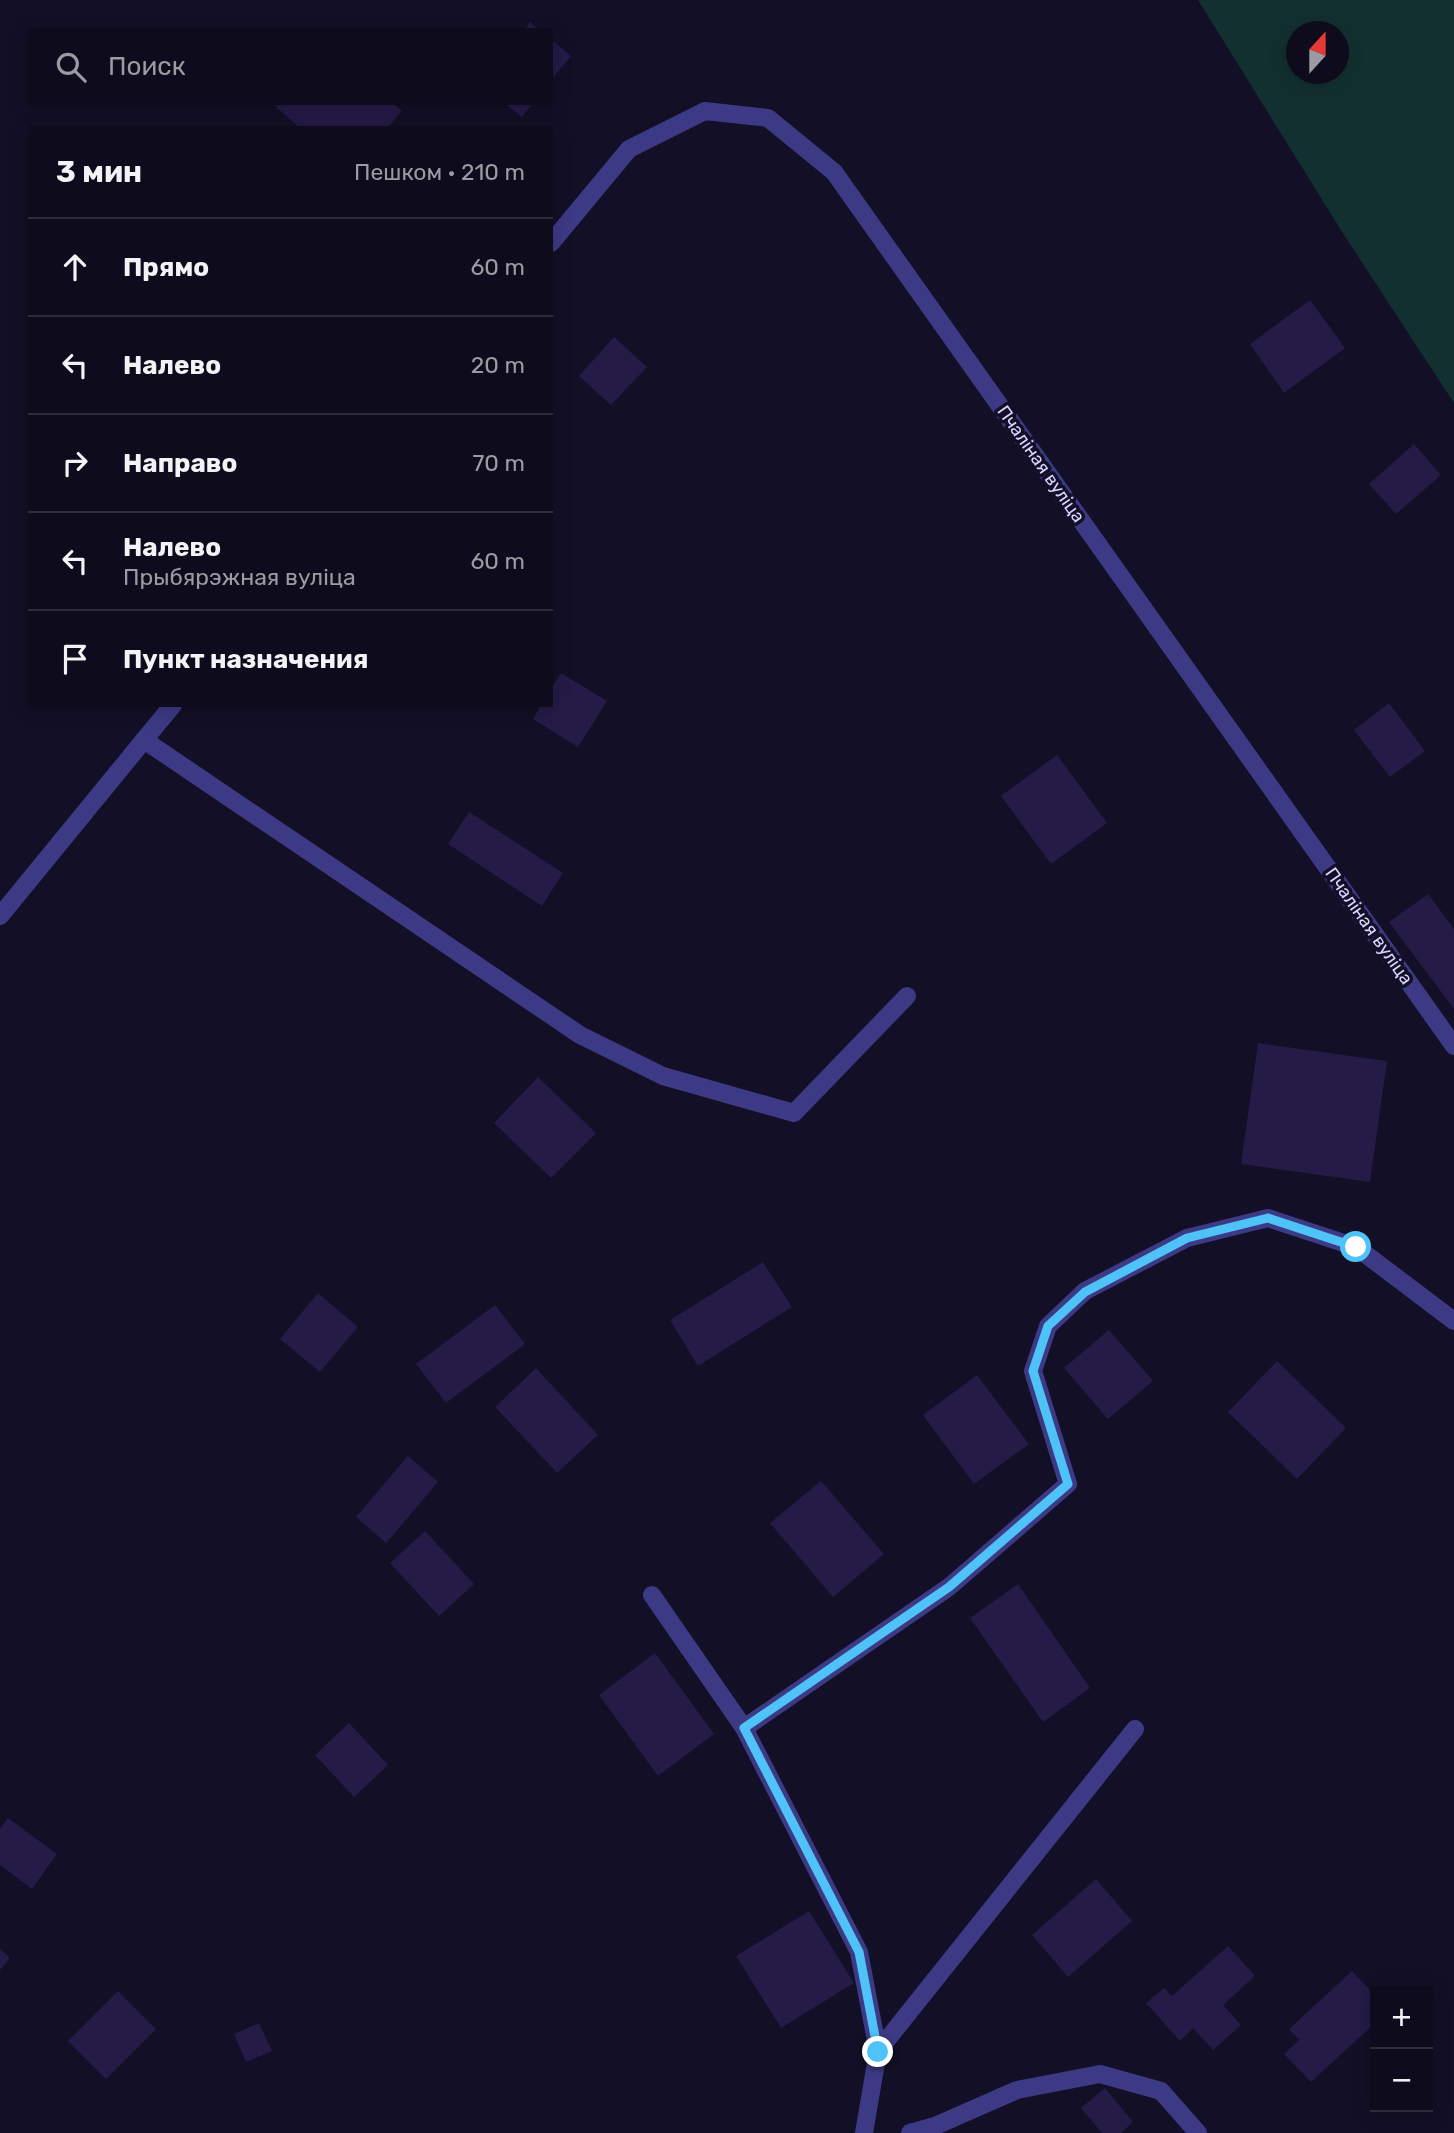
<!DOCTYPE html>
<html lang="ru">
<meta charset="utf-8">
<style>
:root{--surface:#0e0b1c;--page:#1c1929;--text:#f1f3f6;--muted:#9b9ba3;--line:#2e2b3b}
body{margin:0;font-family:Rubik,sans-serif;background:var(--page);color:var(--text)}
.controls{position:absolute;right:21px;bottom:21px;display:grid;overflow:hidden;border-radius:0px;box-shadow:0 4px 18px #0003}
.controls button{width:63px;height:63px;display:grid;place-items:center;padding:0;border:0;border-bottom:2px solid var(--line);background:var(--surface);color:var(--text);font:35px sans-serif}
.compass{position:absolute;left:1286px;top:21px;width:63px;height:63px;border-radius:50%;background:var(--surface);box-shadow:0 4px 18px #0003;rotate:21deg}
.stop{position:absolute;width:21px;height:21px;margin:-16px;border:5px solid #4fc3f7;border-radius:50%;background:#fff}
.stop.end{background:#4fc3f7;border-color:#fff;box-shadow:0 2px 7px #0008}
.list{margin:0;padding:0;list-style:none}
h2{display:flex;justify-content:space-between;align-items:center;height:91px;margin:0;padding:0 28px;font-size:30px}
h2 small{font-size:23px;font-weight:400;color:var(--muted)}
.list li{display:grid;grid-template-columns:46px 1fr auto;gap:21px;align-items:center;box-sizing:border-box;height:98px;padding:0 28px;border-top:2px solid var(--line)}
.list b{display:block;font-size:26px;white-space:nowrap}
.list p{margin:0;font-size:23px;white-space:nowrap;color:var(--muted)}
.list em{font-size:23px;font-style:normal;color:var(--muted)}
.icon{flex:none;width:38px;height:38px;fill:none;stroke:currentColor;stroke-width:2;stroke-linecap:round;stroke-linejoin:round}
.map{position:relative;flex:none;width:1454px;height:2133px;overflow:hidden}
.search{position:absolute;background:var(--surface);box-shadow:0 4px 18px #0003;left:28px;top:28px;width:525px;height:77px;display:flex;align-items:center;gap:18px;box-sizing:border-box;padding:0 24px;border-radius:0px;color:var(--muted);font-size:26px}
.panel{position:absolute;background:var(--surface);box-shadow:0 4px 18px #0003;left:28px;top:126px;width:525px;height:581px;border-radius:0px}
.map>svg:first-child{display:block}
.green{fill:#12302f;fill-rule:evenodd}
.building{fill:#241b47}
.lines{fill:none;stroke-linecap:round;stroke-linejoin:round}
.minor{stroke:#3d3a85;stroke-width:18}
.route{stroke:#4fc3f7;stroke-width:9}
.labels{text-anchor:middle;stroke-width:7;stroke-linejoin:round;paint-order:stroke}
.street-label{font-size:18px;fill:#d9d4ff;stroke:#130f26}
</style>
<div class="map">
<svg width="1454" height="2133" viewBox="0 0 1454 2133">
<rect width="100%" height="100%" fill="#130f26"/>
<!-- green -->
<path class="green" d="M1198,0H1454V403L1344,235ZM1296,32H1338V74H1296Z"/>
<!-- building -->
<g class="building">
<path d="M530,22L539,30H525Z"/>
<path d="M551,39L571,56L551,80Z"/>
<path d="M277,103H393L402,111L387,128H300L275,106Z"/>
<path d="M504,103H533L522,117Z"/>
<path d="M1310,300L1345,348L1284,393L1250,344Z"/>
<path d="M614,337L647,367L611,405L579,376Z"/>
<path d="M1414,444L1441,475L1396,514L1369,484Z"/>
<path d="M561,673L607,701L578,747L533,719L541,705H551V689Z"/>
<path d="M1389,703L1425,751L1390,777L1354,730Z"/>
<path d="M1057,755L1107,823L1051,864L1001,796Z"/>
<path d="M469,812L563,873L542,906L448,844Z"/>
<path d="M1428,894L1454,929V1009L1389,922Z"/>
<path d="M1258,1043L1387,1061L1370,1182L1241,1164Z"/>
<path d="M538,1077L596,1133L551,1178L494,1123Z"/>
<path d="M763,1262L792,1307L698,1366L670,1320Z"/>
<path d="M318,1293L358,1327L320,1372L280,1339Z"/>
<path d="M495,1305L525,1344L446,1403L416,1364Z"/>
<path d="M1109,1330L1153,1381L1108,1419L1064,1368Z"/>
<path d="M1277,1361L1346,1428L1297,1479L1228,1412Z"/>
<path d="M536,1368L598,1435L557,1473L495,1407Z"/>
<path d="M977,1375L1029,1444L974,1484L923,1415Z"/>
<path d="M408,1456L438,1482L386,1543L356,1517Z"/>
<path d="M821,1481L884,1554L833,1597L770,1523Z"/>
<path d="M425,1531L474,1584L439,1616L390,1563Z"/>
<path d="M1018,1584L1090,1688L1043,1722L970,1618Z"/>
<path d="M655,1653L714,1734L658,1776L599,1695Z"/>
<path d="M349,1723L388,1765L354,1797L315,1755Z"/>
<path d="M8,1818L57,1854L32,1889L0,1865V1829Z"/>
<path d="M1096,1879L1132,1921L1068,1977L1032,1935Z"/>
<path d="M809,1911L854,1983L781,2028L736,1956Z"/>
<path d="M1228,1946L1255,1976L1223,2005L1241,2025L1213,2050L1193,2028L1180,2041L1146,2003L1164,1988L1172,1996Z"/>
<path d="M0,1949L10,1958L0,1970Z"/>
<path d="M1352,1971L1375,1996V2023L1311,2082L1284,2054L1299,2040L1289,2029Z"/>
<path d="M118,1991L156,2029L106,2079L68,2041Z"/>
<path d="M259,2023L272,2051L246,2062L234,2034Z"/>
<path d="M1105,2088L1133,2122L1121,2133H1102L1081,2108Z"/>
</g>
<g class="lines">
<!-- minor -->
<g class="minor">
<path d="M551,243L629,149L705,111L768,118L834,172L1454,1046"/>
<path d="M144,740L173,705"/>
<path d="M0,916L144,740L580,1035L663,1076L794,1113L907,996"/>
<path d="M652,1595L744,1728L859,1952L878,2051L864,2133"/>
<path d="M744,1728L949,1587L1068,1484L1033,1371L1048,1326L1085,1291L1187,1238L1268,1218L1356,1247L1454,1321"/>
<path d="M878,2051L1135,1729"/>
<path d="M910,2133L935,2126L1017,2090L1100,2074L1161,2091L1198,2133"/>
</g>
</g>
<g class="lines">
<!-- route -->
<path class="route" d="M878,2052L859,1952L744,1728L949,1587L1068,1484L1033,1371L1048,1326L1085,1292L1187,1238L1268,1218L1356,1247"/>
</g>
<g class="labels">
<!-- street labels -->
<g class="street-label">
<text transform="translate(1041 464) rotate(55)" y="6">Пчаліная вуліца</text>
<text transform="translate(1369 926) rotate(55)" y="6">Пчаліная вуліца</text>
</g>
</g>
</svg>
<div class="controls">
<button>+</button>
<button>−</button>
</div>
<svg class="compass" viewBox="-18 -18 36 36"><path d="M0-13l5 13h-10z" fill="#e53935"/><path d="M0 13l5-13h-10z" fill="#9b9ba3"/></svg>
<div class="stop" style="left:1356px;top:1247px"></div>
<div class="stop end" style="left:878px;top:2052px"></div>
<div class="search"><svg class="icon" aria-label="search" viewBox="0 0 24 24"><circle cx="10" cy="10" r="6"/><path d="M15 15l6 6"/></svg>Поиск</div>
<section class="panel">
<h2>3 мин<small>Пешком · 210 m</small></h2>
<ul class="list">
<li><svg class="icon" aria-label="ahead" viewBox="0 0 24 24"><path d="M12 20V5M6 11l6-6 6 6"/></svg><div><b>Прямо</b></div><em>60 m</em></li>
<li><svg class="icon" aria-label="left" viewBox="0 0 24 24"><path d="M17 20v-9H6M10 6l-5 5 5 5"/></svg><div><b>Налево</b></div><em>20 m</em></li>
<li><svg class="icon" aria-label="right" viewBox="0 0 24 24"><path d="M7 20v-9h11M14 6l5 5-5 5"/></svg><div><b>Направо</b></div><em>70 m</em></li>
<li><svg class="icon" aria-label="left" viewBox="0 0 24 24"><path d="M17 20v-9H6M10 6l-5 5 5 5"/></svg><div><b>Налево</b><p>Прыбярэжная вуліца</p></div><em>60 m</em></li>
<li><svg class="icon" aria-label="arrive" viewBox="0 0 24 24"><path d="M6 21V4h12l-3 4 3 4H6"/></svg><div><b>Пункт назначения</b></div></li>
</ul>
</section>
</div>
